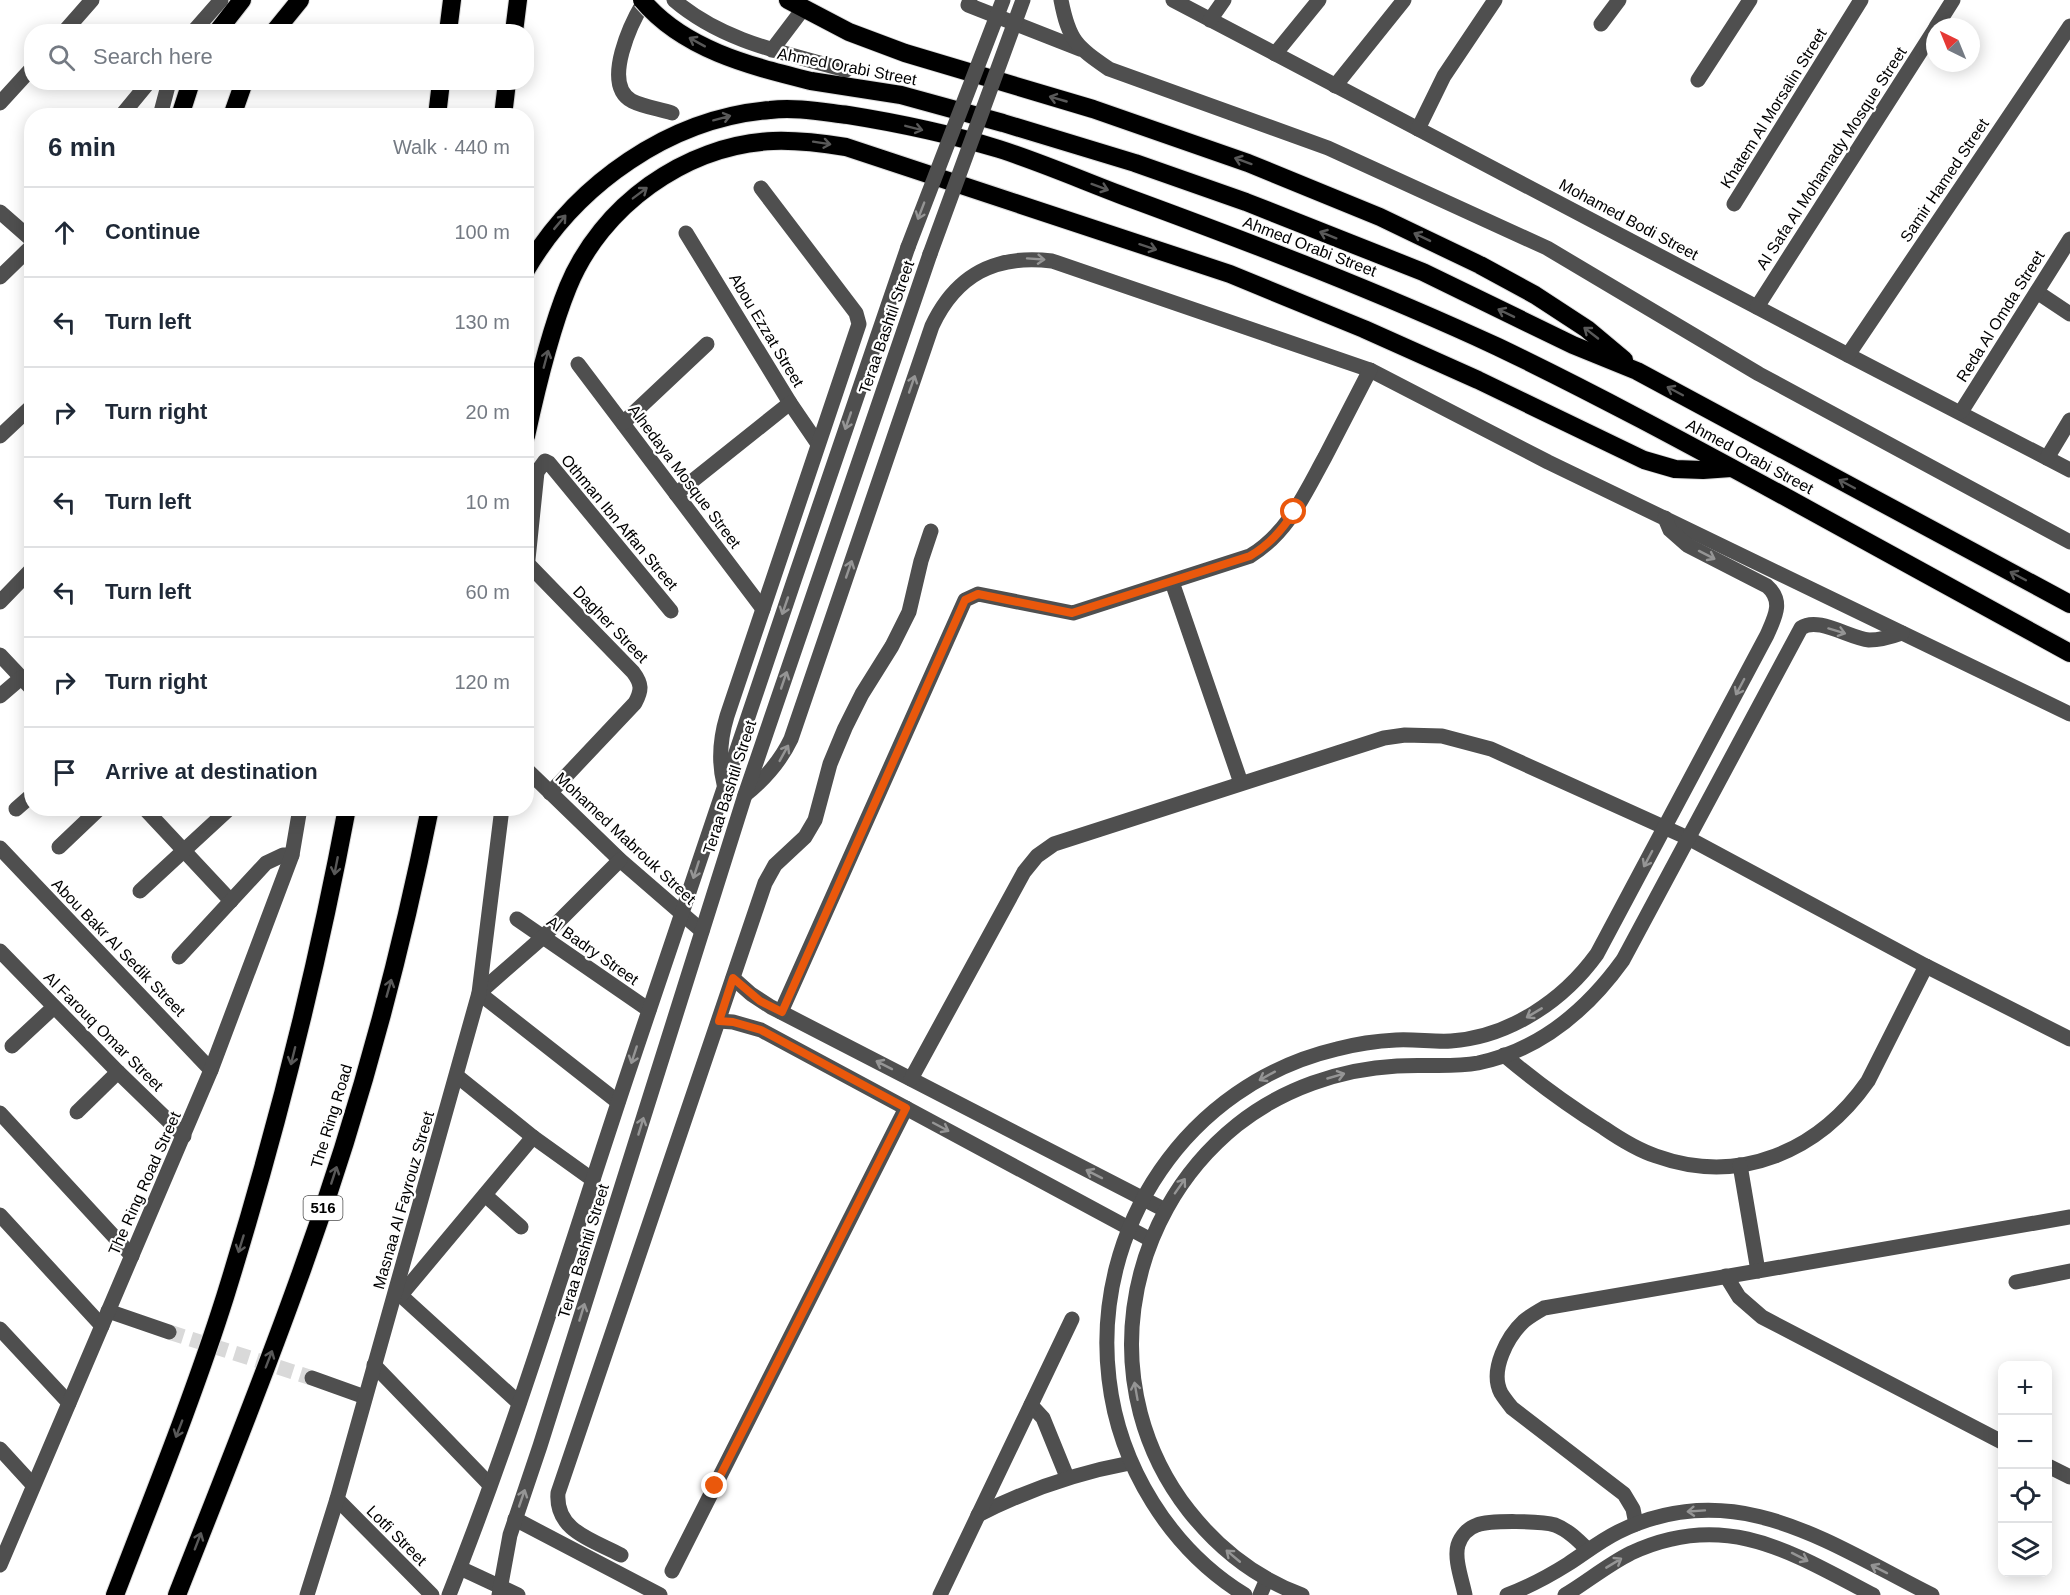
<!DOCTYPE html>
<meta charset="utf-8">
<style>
:root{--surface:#fff;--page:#f6f6f7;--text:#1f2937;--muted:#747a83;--line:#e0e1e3}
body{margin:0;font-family:Helvetica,sans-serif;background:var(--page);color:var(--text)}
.controls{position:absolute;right:18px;bottom:18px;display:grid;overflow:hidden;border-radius:12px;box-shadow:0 3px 15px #0003}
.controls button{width:54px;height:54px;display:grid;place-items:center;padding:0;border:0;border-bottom:2px solid var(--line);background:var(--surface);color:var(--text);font:30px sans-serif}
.compass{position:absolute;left:1926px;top:18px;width:54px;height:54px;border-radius:50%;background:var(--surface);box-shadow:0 3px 15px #0003;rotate:317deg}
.stop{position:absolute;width:18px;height:18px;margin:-14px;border:4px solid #ea580c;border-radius:50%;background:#fff}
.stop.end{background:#ea580c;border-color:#fff;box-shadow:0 2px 6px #0008}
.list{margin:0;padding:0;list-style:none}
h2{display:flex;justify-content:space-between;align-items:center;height:78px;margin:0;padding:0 24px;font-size:26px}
h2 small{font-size:20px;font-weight:400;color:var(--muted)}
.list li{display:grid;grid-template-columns:39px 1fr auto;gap:18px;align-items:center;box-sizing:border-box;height:90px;padding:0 24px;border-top:2px solid var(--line)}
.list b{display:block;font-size:22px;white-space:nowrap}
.list em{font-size:20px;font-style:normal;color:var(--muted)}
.icon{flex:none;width:33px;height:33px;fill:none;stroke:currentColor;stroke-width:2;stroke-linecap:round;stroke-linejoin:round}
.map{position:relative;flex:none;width:2070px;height:1595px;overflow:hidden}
.search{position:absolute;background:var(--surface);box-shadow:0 3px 15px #0003;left:24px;top:24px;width:510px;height:66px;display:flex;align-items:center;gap:15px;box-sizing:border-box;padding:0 21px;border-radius:24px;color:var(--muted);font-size:22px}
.panel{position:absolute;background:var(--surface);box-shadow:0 3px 15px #0003;left:24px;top:108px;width:510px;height:708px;border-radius:24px}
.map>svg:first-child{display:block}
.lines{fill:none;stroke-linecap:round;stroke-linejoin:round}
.minor-tunnel{stroke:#d9d9d9;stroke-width:15;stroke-dasharray:15 8;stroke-linecap:butt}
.highway-casing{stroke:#dbdbdb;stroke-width:20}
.minor{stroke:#4f4f4f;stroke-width:15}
.highway{stroke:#000;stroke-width:18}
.highway-bridge-casing{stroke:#dbdbdb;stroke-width:20;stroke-linecap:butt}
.minor-bridge{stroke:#4f4f4f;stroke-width:15}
.highway-bridge{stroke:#000;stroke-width:18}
.oneway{stroke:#595959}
.oneway2{stroke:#959595}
.route{stroke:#ea580c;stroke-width:8}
.labels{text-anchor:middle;stroke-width:4.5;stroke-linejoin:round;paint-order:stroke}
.shield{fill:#fff;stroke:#4c4c4c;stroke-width:1.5}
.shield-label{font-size:15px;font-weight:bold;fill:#000}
.street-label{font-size:16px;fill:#000;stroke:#fff}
</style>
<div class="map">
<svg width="2070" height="1595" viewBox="0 0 2070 1595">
<rect width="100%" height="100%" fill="#fff"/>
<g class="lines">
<!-- minor-tunnel -->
<path class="minor-tunnel" d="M169,1332L312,1378"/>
<defs>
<g id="highway">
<path d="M788,0L849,32L905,53L1093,109L1248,163L1380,217L1480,265L1535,295L1587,329L1624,360"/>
<path d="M217,32L242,0"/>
<path d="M274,32L300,0"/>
<path d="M448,32L452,0"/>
<path d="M514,32L518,0"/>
<path d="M811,81L901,95L1003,123L1135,163L1246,202L1423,272L1573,345L1637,371L2070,604"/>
<path d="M180,116L191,82"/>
<path d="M232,116L244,82"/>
<path d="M437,116L441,82"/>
<path d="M503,116L507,82"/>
<path d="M526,270C576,184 670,118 770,110C796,107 822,112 848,115C898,123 950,134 999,149C1043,163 1086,182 1129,198C1254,244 1377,291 1498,347C1594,393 1688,444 1782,495C1878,548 1974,600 2070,653"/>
<path d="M526,436C536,390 550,331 568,287C601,206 685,145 773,141C798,140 821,143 846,147L1230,274L1364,329L1478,380L1644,460L1675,469L1703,470L1731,468"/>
<path d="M115,1595C153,1496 193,1398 225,1297C275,1136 316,974 347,808"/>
<path d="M177,1595C218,1491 260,1387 298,1281C354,1128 398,968 430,808"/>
</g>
</defs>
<!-- highway casing -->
<use href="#highway" class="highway-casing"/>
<!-- minor -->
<g class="minor">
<path d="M645,0C632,21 601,84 632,101C644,107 660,109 672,113"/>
<path d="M674,0C723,42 785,53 846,70"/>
<path d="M970,0L968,5L1080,49"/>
<path d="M1061,0C1069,41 1076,46 1109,69L1328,148L1547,248L1759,374L2070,542"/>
<path d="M1173,0L1848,355L2070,470"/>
<path d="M1210,20L1224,0"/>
<path d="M1601,24L1619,0"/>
<path d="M1936,27L1953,0"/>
<path d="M64,32L92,0"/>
<path d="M193,32L221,0"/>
<path d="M772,50L803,9"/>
<path d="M1275,54L1319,0"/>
<path d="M1698,80L1750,0"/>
<path d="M1335,86L1404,0"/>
<path d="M0,103L32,68"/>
<path d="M121,116L149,82"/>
<path d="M160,116L169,82"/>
<path d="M1418,129L1444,76L1495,0"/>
<path d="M1734,204L1861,0"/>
<path d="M0,212L32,240"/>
<path d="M686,233L790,403L818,444"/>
<path d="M0,277L32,246"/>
<path d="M2037,292L2070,314"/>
<path d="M1757,307L1935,29"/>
<path d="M1848,355L2070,26"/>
<path d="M578,364L763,609"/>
<path d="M1961,412L2070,239"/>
<path d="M623,423L707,344"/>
<path d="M0,436L32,406"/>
<path d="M2047,458L2070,420"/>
<path d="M676,494L790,403"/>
<path d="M528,564L633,672C642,684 642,690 635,703L550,793"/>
<path d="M526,579L537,472L545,461L549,463L671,611"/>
<path d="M1172,582L1241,783"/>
<path d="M0,602L32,569"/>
<path d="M0,655L32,689"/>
<path d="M0,696L21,678"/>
<path d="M526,769L620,860L702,931"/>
<path d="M724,784C718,760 720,739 727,716L859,324L856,313L761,188"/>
<path d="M745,795C765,779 780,762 791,739L932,326C956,275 995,254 1052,261L1370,370L1548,462L2070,714"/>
<path d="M144,808L231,901"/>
<path d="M16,809L32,795"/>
<path d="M59,847L100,808"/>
<path d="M0,848L211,1070"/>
<path d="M140,891L230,808"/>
<path d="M517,919L649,1010"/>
<path d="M0,951L118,1072L184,1136"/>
<path d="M179,957L266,863L283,855H292"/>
<path d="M733,978L751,994L771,1007L1165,1210"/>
<path d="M781,1012L965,600L978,594L1073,613L1250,556C1288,533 1304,495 1325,457C1340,428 1355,399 1370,370"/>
<path d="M719,1021L733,1022L761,1030L1151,1240"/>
<path d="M12,1046L54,1007"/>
<path d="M1504,1055C1536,1082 1569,1106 1604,1128C1620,1139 1638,1150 1656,1156C1740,1186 1819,1151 1868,1081L1926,966"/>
<path d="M457,1076L533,1137L593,1180"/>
<path d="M911,1079L1024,872L1037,856L1054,844L1384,738L1405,735L1442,736L1491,749L1688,838L1926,966L2070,1039"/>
<path d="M618,1102L479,993L543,937L620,860"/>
<path d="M77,1112L118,1072"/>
<path d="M0,1113L132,1256"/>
<path d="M1740,1165L1758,1271"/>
<path d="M485,1195L521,1227"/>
<path d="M0,1215L102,1326"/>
<path d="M1726,1276L1739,1297L1762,1317L2002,1442"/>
<path d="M2016,1282L2070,1271"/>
<path d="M396,1291L519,1403"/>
<path d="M401,1295L533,1137"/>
<path d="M108,1311L169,1332"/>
<path d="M0,1329L69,1403"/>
<path d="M374,1365L490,1485"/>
<path d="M312,1378L365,1397"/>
<path d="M1031,1405L1043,1418L1067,1477"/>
<path d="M0,1449L33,1485"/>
<path d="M2048,1466L2070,1477"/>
<path d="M337,1499L432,1595"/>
<path d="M978,1515C1027,1490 1076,1473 1130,1463"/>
<path d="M515,1519L660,1595"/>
<path d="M1636,1524L1633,1509L1624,1494L1512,1408C1508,1403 1504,1398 1501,1393C1489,1370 1508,1336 1524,1321C1530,1316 1537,1312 1544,1308L2070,1217"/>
<path d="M621,1555C593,1540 555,1531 558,1493L765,883L775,865L805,837L815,820L830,764L845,728L862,694L892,646L909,612L921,561L931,531"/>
<path d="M0,1565L211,1070L292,855L300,808"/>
<path d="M460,1568L518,1595"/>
<path d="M672,1571L906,1108"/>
<path d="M307,1595L337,1499L479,993L502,808"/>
<path d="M449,1595C518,1422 571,1243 630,1067C722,793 814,520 908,247"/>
<path d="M499,1595L510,1535L540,1446L745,795L930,254"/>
<path d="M940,1595L1072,1319"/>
<path d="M1245,1595C1170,1549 1119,1466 1109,1379C1091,1228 1188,1084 1337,1049C1356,1044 1376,1041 1396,1040C1415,1039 1433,1042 1451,1041C1509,1037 1563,1001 1597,954L1767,635C1775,617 1784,601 1767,586L1687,545L1670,530L1665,518"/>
<path d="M1260,1595L1267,1579"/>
<path d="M1302,1595C1256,1578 1219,1549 1189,1511C1095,1391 1120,1219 1237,1125C1282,1089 1340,1069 1397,1066C1424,1064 1451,1068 1478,1063C1540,1050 1587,1010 1623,960L1801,628C1818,616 1849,638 1869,640C1881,640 1891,637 1902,633"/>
<path d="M1465,1595C1462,1580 1454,1559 1458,1545C1461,1536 1468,1528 1477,1525C1490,1520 1542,1521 1555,1525C1568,1530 1578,1540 1588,1550"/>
<path d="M1507,1595C1528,1587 1549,1576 1568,1564C1585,1553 1600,1541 1618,1532C1735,1474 1830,1544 1932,1595"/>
<path d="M1565,1595C1587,1582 1607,1565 1631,1553C1725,1509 1791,1552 1873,1595"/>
</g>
<!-- highway -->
<use href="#highway" class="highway"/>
<defs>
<path id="highway-bridge" d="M642,0C684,50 751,66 811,81"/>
</defs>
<!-- highway-bridge casing -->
<use href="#highway-bridge" class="highway-bridge-casing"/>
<!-- minor-bridge -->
<g class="minor-bridge">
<path d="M908,247L1003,0"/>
<path d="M930,254L1023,0"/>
</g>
<!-- highway-bridge -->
<use href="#highway-bridge" class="highway-bridge"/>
</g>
<!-- one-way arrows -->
<defs><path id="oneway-shaft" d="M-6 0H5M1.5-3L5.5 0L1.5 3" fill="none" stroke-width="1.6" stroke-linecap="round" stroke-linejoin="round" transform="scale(1.5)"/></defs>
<g class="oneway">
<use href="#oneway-shaft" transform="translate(697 42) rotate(-151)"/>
<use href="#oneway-shaft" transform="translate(1058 99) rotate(-164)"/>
<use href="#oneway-shaft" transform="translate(722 118) rotate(-15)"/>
<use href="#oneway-shaft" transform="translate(914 128) rotate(14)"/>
<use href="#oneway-shaft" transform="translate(822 143) rotate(9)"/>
<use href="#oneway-shaft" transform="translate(1243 161) rotate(-160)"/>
<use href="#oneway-shaft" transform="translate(1100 187) rotate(20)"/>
<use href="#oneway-shaft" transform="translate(640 193) rotate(-37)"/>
<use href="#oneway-shaft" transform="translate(560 222) rotate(-50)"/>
<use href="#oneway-shaft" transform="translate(1328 235) rotate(-158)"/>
<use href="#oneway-shaft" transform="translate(1422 237) rotate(-154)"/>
<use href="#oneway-shaft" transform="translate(1148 247) rotate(18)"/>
<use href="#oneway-shaft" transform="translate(1506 313) rotate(-154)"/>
<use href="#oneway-shaft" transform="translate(1591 333) rotate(-142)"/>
<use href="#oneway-shaft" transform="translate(546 359) rotate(-75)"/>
<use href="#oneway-shaft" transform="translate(1675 391) rotate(-152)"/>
<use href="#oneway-shaft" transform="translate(1847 484) rotate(-152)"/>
<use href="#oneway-shaft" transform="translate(2018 576) rotate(-152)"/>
<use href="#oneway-shaft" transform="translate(336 866) rotate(101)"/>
<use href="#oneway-shaft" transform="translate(389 988) rotate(-74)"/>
<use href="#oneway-shaft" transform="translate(293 1056) rotate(104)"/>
<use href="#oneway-shaft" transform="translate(334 1175) rotate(-72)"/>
<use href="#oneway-shaft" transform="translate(241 1244) rotate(107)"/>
<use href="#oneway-shaft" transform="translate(269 1359) rotate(-69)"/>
<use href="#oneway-shaft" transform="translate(179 1429) rotate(111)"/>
<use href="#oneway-shaft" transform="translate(198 1541) rotate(-69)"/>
</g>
<g class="oneway2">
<use href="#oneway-shaft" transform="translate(921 211) rotate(111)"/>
<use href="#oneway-shaft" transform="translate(1036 259) rotate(4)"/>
<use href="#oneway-shaft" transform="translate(912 384) rotate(-71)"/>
<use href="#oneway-shaft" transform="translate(848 421) rotate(109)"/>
<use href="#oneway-shaft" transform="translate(1707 555) rotate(27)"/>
<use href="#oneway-shaft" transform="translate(849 569) rotate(-71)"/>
<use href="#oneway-shaft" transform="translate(785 606) rotate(109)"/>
<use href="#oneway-shaft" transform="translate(1837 631) rotate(17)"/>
<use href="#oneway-shaft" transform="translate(784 680) rotate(-71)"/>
<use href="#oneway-shaft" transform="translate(1740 687) rotate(118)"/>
<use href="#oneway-shaft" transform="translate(784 753) rotate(-61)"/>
<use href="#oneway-shaft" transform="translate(1648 859) rotate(118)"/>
<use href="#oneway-shaft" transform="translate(696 870) rotate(108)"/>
<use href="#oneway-shaft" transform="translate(1534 1013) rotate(149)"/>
<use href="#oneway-shaft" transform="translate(634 1055) rotate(108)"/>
<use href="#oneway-shaft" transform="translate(884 1065) rotate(-153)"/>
<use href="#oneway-shaft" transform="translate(1267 1076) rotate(151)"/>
<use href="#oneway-shaft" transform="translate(1336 1076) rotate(-16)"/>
<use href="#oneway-shaft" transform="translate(641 1126) rotate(-73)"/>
<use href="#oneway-shaft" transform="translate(941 1127) rotate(28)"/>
<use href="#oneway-shaft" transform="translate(1094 1174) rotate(-153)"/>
<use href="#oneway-shaft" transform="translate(1180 1186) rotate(-55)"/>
<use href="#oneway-shaft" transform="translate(582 1312) rotate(-73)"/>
<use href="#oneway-shaft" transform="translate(1136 1391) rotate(-100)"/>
<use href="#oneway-shaft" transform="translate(522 1498) rotate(-71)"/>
<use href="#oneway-shaft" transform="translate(1696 1511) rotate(176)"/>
<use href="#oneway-shaft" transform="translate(1233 1556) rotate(-140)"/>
<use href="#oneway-shaft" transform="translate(1800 1557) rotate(27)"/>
<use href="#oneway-shaft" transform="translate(1614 1563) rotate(-31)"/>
<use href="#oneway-shaft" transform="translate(1879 1569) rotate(-153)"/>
</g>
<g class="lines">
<!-- route -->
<path class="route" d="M715,1486L906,1108L761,1030L733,1022L719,1021L733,978L760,1001L782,1012L965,600L978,594L1072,613L1250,556C1269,545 1281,531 1294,512"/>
</g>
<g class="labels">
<!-- shield labels -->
<rect class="shield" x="303.5" y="1196" width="39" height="24" rx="4.5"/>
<g class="shield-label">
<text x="323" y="1213">516</text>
</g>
<!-- street labels -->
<g class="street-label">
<text transform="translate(847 66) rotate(11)" y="6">Ahmed Orabi Street</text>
<text transform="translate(1773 108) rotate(-58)" y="6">Khatem Al Morsalin Street</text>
<text transform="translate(1831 158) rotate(-57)" y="6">Al Safa Al Mohamady Mosque Street</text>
<text transform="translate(1944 180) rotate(-56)" y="6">Samir Hamed Street</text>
<text transform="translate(1629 219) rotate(28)" y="6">Mohamed Bodi Street</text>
<text transform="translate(1310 246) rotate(21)" y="6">Ahmed Orabi Street</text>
<text transform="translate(2000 316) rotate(-58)" y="6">Reda Al Omda Street</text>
<text transform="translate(886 327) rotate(-71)" y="6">Teraa Bashtil Street</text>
<text transform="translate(767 330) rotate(59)" y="6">Abou Ezzat Street</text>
<text transform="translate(1750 456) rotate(28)" y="6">Ahmed Orabi Street</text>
<text transform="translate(685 476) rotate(53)" y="6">Alhedaya Mosque Street</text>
<text transform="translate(620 522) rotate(50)" y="6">Othman Ibn Affan Street</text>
<text transform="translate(611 624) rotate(46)" y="6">Dagher Street</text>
<text transform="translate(729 787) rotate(-72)" y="6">Teraa Bashtil Street</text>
<text transform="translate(626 838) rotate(43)" y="6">Mohamed Mabrouk Street</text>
<text transform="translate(119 947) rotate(46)" y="6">Abou Bakr Al Sedik Street</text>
<text transform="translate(593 950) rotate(35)" y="6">Al Badry Street</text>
<text transform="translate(104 1031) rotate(45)" y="6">Al Farouq Omar Street</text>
<text transform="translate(331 1116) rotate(-73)" y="6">The Ring Road</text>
<text transform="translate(144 1183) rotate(-66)" y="6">The Ring Road Street</text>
<text transform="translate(403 1200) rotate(-74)" y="6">Masnaa Al Fayrouz Street</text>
<text transform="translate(583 1251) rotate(-73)" y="6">Teraa Bashtil Street</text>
<text transform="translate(397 1535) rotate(45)" y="6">Lotfi Street</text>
</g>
</g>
</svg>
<div class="controls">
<button>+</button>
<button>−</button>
<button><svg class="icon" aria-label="locate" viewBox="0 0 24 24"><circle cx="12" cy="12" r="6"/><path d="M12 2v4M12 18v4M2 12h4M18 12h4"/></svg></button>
<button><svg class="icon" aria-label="layers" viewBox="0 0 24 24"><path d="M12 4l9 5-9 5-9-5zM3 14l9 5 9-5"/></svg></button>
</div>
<svg class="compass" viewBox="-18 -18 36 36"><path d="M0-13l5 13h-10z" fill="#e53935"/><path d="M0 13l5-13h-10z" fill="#747a83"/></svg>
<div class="stop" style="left:1294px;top:512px"></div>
<div class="stop end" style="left:715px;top:1486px"></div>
<div class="search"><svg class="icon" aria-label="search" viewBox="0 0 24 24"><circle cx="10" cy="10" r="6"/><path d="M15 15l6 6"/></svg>Search here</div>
<section class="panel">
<h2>6 min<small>Walk · 440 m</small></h2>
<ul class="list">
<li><svg class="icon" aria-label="ahead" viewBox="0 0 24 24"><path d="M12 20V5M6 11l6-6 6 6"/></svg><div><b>Continue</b></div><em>100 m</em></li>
<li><svg class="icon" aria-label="left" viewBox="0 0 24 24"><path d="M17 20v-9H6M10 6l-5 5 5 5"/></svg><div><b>Turn left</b></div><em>130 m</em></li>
<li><svg class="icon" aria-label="right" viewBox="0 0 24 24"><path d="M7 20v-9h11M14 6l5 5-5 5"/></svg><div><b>Turn right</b></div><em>20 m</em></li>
<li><svg class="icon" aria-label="left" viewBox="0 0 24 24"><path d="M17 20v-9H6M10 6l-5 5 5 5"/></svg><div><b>Turn left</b></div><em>10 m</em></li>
<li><svg class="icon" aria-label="left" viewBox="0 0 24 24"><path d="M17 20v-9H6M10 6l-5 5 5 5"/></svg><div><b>Turn left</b></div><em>60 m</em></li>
<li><svg class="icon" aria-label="right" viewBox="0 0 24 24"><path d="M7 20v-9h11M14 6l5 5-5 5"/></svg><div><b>Turn right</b></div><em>120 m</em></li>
<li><svg class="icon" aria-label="arrive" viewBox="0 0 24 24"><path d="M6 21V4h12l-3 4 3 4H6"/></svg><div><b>Arrive at destination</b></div></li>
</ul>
</section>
</div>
